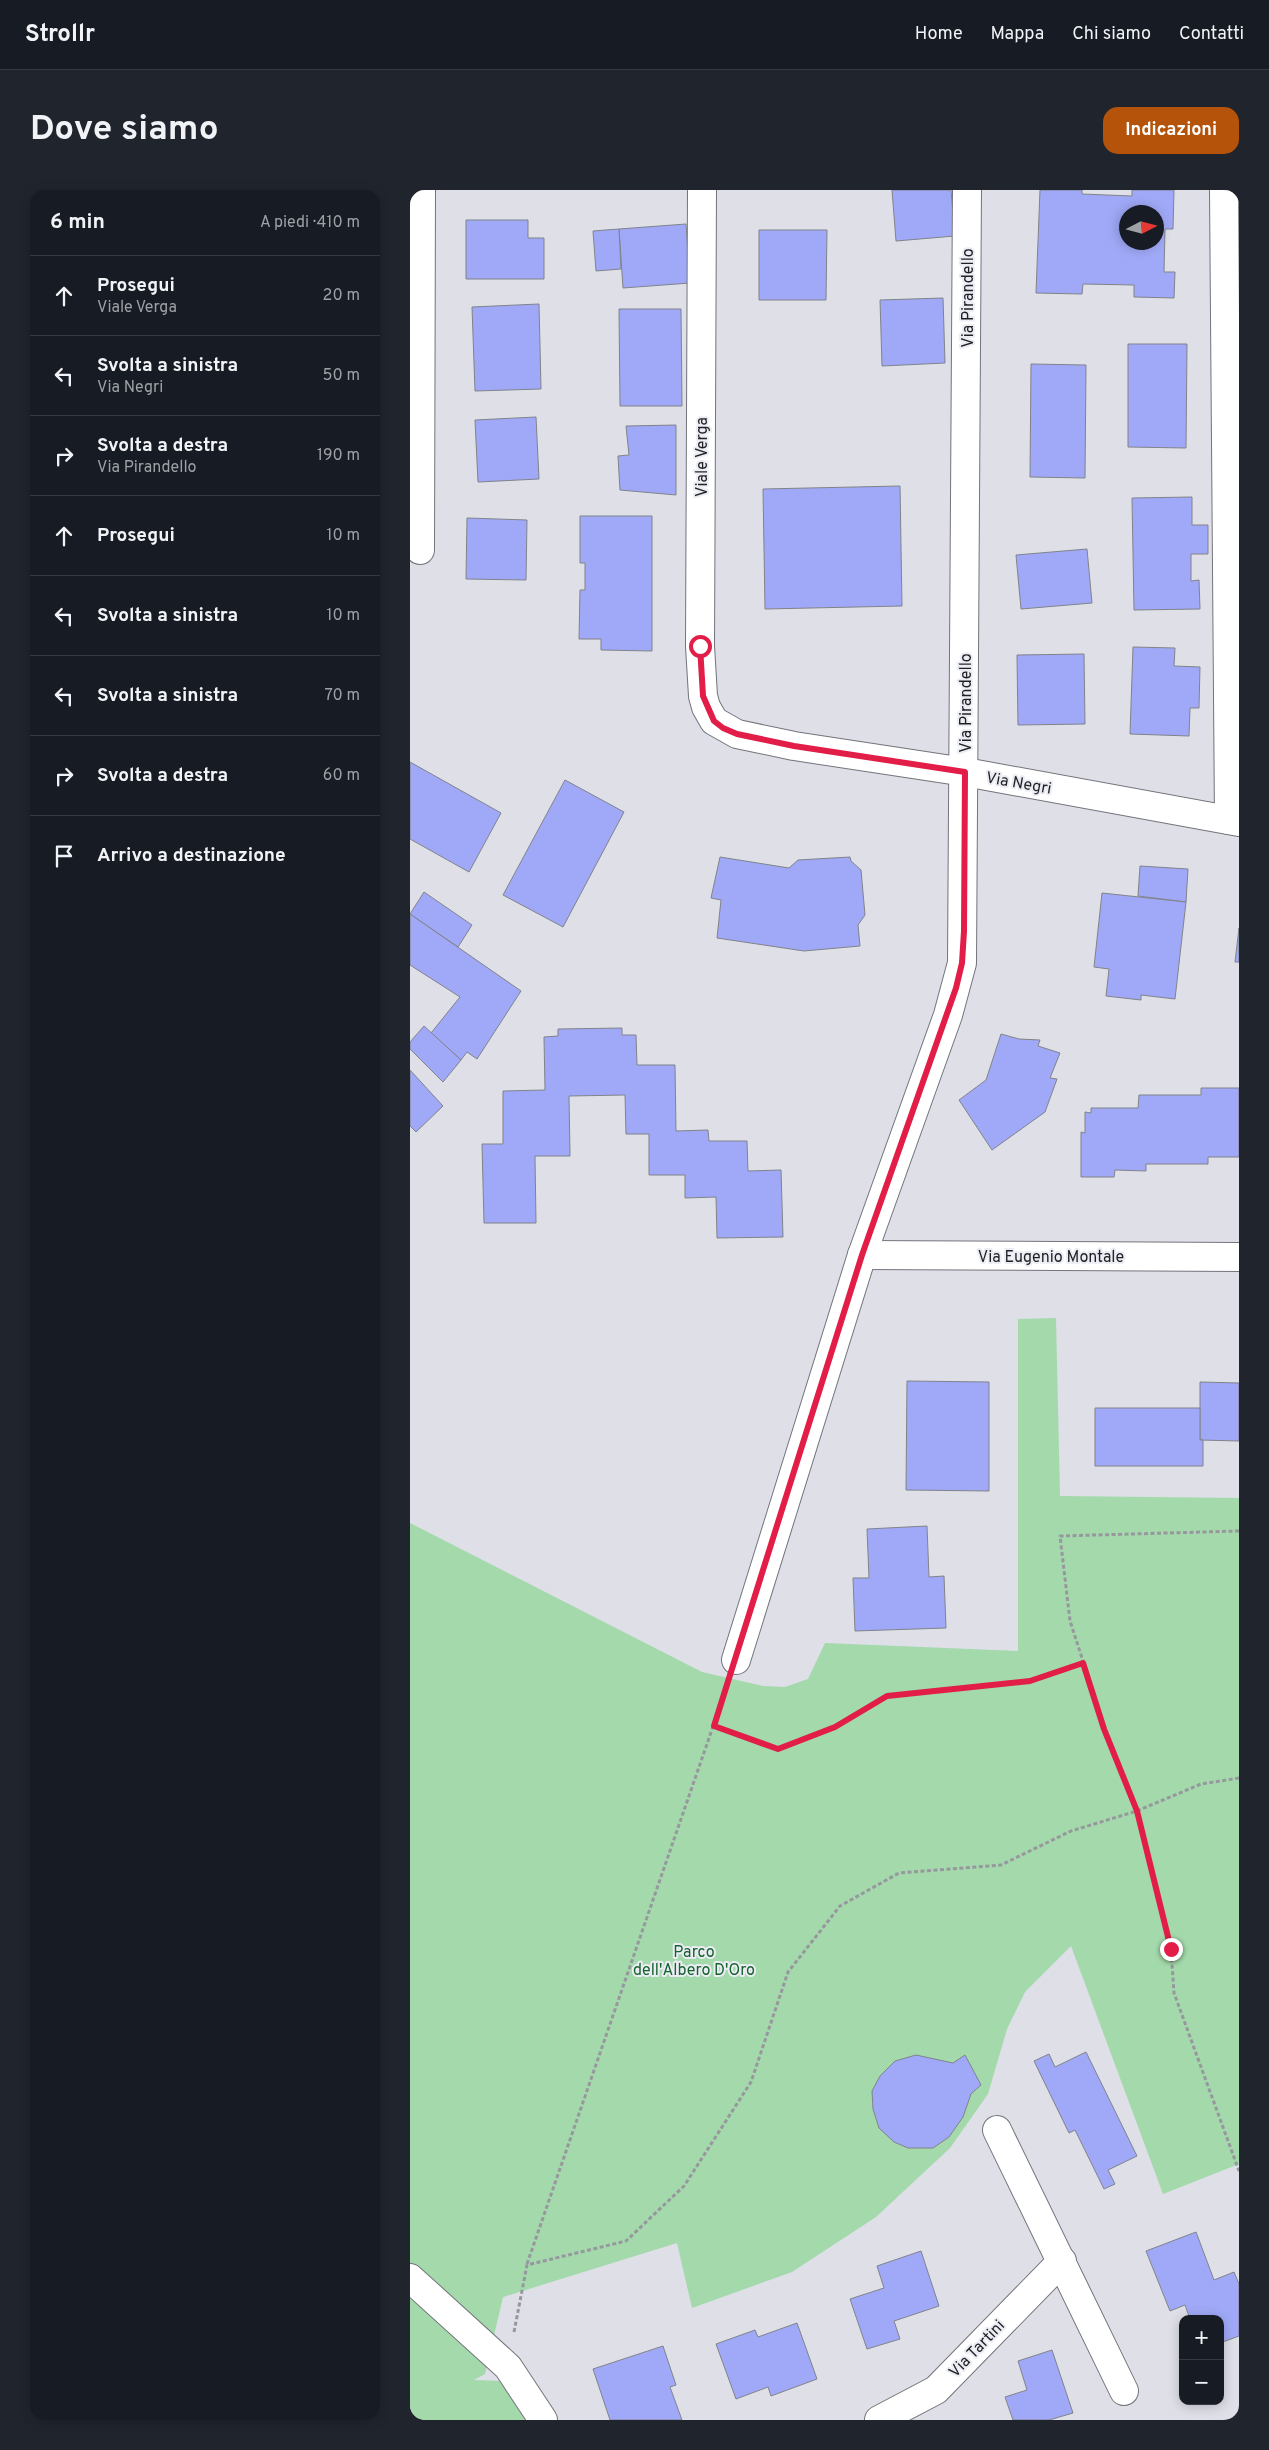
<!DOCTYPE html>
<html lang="it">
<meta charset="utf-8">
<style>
:root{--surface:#171b24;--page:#20242c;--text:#f1f3f6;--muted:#9ea1a6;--line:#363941;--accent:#b45309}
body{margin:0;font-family:Overpass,sans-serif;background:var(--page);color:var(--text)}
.controls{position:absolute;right:15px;bottom:15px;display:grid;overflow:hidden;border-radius:10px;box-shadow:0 2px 12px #0003}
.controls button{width:45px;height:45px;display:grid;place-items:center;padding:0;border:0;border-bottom:1px solid var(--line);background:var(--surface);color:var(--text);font:25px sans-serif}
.compass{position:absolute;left:709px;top:15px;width:45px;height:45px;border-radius:50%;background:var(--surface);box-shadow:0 2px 12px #0003;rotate:84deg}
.stop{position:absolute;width:15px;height:15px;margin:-11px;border:4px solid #e11d48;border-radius:50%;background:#fff}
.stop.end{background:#e11d48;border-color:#fff;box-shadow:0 1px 5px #0008}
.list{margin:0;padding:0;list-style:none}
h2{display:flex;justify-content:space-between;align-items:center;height:65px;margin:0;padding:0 20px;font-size:21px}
h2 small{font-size:16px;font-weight:400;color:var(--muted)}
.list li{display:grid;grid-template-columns:32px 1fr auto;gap:15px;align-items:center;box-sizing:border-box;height:80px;padding:0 20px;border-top:1px solid var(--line)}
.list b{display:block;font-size:19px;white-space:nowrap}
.list p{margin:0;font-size:16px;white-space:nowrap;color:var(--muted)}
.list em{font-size:16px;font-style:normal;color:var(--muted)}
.icon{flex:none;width:28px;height:28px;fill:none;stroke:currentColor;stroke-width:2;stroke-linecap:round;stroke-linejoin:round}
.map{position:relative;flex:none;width:829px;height:2230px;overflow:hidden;border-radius:15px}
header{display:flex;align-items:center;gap:30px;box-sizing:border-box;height:70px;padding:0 25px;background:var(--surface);border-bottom:1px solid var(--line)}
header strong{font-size:24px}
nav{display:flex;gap:28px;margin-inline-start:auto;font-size:18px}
.intro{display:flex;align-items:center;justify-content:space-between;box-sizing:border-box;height:120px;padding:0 30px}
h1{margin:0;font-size:35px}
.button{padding:12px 22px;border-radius:15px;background:var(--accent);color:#fff;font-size:18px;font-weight:700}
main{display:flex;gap:30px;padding:0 30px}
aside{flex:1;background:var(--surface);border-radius:15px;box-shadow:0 2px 12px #0003}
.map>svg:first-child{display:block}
.green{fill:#a3d9ab}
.building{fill:#a0a9f7;stroke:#81838a;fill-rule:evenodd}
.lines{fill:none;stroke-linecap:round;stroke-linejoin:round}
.minor-casing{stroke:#73747c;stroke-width:30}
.path{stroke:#97989e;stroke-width:3;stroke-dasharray:4 2.5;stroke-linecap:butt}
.minor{stroke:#fff;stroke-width:28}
.route{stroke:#e11d48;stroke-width:6}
.labels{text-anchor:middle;stroke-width:4;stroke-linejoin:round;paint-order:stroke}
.street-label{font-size:16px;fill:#1f2023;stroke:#ebecf4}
.park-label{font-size:16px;fill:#16632d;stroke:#ebecf4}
</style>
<header>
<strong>Strollr</strong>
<nav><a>Home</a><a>Mappa</a><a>Chi siamo</a><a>Contatti</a></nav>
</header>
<div class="intro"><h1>Dove siamo</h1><a class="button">Indicazioni</a></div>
<main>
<aside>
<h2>6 min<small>A piedi · 410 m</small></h2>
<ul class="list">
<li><svg class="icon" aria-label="ahead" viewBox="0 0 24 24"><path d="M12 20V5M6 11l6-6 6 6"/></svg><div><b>Prosegui</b><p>Viale Verga</p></div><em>20 m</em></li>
<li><svg class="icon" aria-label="left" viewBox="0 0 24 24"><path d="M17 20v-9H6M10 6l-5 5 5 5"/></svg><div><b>Svolta a sinistra</b><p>Via Negri</p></div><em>50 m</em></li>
<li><svg class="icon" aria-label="right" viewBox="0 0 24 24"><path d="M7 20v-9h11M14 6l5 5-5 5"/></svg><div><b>Svolta a destra</b><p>Via Pirandello</p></div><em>190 m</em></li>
<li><svg class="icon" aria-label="ahead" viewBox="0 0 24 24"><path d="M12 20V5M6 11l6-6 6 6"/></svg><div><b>Prosegui</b></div><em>10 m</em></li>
<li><svg class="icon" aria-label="left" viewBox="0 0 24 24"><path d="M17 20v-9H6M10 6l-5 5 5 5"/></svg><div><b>Svolta a sinistra</b></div><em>10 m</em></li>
<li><svg class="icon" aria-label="left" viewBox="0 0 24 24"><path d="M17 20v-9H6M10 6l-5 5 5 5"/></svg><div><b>Svolta a sinistra</b></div><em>70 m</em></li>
<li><svg class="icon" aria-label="right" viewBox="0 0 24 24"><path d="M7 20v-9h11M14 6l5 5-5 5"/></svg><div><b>Svolta a destra</b></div><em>60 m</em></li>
<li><svg class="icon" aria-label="arrive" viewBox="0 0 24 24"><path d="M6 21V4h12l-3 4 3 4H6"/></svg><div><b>Arrivo a destinazione</b></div></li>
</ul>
</aside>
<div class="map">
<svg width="829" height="2230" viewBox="0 0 829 2230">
<rect width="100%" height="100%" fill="#dedfe7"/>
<!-- green -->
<path class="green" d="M646,1128L650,1306L829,1308V1974L753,2004L661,1756L615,1802L597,1839L578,1904L540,1958L466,2027L382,2082L282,2118L267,2053L93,2107L75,2184L64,2190L92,2191L115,2230H0V1333L292,1482L353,1496L375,1497L398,1489L415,1453L608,1461V1129Z"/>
<!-- building -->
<g class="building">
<path d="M482,0H541L545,46L486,51Z"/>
<path d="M630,0H672V4L722,6V0H764L763,39H755L754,82H765L764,108L724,107V95L673,94L672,104L626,103ZM716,22H746V52H716Z"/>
<path d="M56,30H118V48H134V89H56Z"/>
<path d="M276,34L280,93L213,98L209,39Z"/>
<path d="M209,39L211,79L186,81L183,41Z"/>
<path d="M349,40H417L416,110H349Z"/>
<path d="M533,108L535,173L472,176L470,110Z"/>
<path d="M129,114L131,199L65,201L62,117Z"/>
<path d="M209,119H271L272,216H210Z"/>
<path d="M718,154H777L776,258L718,257Z"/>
<path d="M621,174L676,175L675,288L620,287Z"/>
<path d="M126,227L129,289L68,292L65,230Z"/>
<path d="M266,235V305L210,300L208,266L219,265L216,236Z"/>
<path d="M490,296L492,416L355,419L353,299Z"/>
<path d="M782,307V335H798V364H781V391L789,390L790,419L724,420L722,308Z"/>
<path d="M170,326H242V461L191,460V449H169L170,400H175V373H170Z"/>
<path d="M57,328L117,330L116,390L56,389Z"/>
<path d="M677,359L682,413L611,419L606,365Z"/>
<path d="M723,457L765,458L764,476L790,477L789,518H780L779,546L720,544Z"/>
<path d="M674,464L675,534L608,535L607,465Z"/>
<path d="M0,572L91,623L59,682L0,649Z"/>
<path d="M155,590L214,622L153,737L93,705Z"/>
<path d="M310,667L379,678L388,670L440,667L441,671L451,680L455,725L448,735L450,756L394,761L307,748L311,710L301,708Z"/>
<path d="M730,676L778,679L776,712L728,706Z"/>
<path d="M14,702L62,735L48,757L0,724Z"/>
<path d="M692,703L776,712L765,809L731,805V810L696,806L699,779L684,777Z"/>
<path d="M0,724L111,801L67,869L57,862L51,870L21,843L50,807L0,775Z"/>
<path d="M829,738V772H825Z"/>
<path d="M14,836L51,870L33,892L0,859V852Z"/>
<path d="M212,838V845H226L227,875H265L266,941L298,940L299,951H337L338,981L371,980L373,1047L307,1048L306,1007L275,1008V985H239V944H216L215,905L159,906L160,966H125L126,1033H74L72,954H93V901L135,900L134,847L148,846V839Z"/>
<path d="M591,844L609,849L630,850L628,856L650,863L640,888L647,889L635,922L582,960L549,910L576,890Z"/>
<path d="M0,880L33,916L6,942L0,936Z"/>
<path d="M791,898H829V967H798V974H736V981L705,980L704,987H671V942L675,943V922L681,923V918H728L729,905H791Z"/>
<path d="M497,1191L579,1192V1301L496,1300Z"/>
<path d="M790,1192L829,1193V1251L790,1250Z"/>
<path d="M685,1218H790V1250H793V1276H685Z"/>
<path d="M517,1336L519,1387L534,1386L536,1438L445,1441L443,1388H459L457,1339Z"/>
<path d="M676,1862L727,1966L698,1980L705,1994L694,1999L665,1940L659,1943L624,1871L639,1864L645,1877Z"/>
<path d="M506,1865L543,1873L555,1865L571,1895L561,1904L553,1927L539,1947L523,1958H498L484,1952L469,1938L463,1919L462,1901L470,1886L485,1871Z"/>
<path d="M786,2042L804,2090L824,2082L829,2094V2146L810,2153V2129H780L775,2115L760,2121L736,2061Z"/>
<path d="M511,2061L529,2116L484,2131L490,2149L457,2159L440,2109L474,2098L467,2076Z"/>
<path d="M387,2133L407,2189L361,2206L358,2197L326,2209L306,2154L345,2140L348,2147Z"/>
<path d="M253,2156L266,2195L260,2197L272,2230H200L183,2179Z"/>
<path d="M642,2160L663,2223L639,2230H603L595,2207L617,2200L608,2171Z"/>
</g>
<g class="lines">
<defs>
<g id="minor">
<path d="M292,0L290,456L293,506L296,517L304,531L327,544L384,556L555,582L829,632"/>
<path d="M814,0L819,630"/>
<path d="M10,360L11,0"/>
<path d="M452,1065L829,1067"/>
<path d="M326,1470L452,1065L538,825L552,773L557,0"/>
<path d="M587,1940L714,2201"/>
<path d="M0,2088L98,2177L133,2230"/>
<path d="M469,2230L526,2200L652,2071"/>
</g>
</defs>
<!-- minor casing -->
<use href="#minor" class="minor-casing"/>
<!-- path -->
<g class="path">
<path d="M829,1341L650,1346L660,1431L695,1539L727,1621L761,1759L764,1803L829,1981"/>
<path d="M304,1536L368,1559L425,1537L477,1506L620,1491L673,1473"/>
<path d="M117,2074L316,1499"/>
<path d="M104,2142L117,2075L216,2051L274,1996L341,1892L378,1782L430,1716L489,1683L591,1675L661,1641L727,1621L791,1594L829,1588"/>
</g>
<!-- minor -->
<use href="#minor" class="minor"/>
</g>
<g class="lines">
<!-- route -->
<path class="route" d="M290,456L293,506L304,531L313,538L327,544L384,556L555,582L554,741L552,773L546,798L452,1065L304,1536L368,1559L425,1537L477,1506L620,1491L673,1473L694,1539L727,1621L761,1759"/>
</g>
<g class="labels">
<!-- street labels -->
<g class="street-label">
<text transform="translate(557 108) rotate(-90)" y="6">Via Pirandello</text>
<text transform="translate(291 267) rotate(-90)" y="6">Viale Verga</text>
<text transform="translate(555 513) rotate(-90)" y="6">Via Pirandello</text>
<text transform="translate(609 592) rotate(10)" y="6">Via Negri</text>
<text x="641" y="1072">Via Eugenio Montale</text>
<text transform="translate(566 2158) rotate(-46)" y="6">Via Tartini</text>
</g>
<!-- park labels -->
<g class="park-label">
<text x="284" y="1767">Parco<tspan x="284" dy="18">dell'Albero D'Oro</tspan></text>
</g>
</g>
</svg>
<div class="controls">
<button>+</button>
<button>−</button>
</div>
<svg class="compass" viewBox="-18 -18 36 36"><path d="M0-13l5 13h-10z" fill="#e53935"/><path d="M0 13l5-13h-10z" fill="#9ea1a6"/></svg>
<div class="stop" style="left:290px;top:456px"></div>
<div class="stop end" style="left:761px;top:1759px"></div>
</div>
</main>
